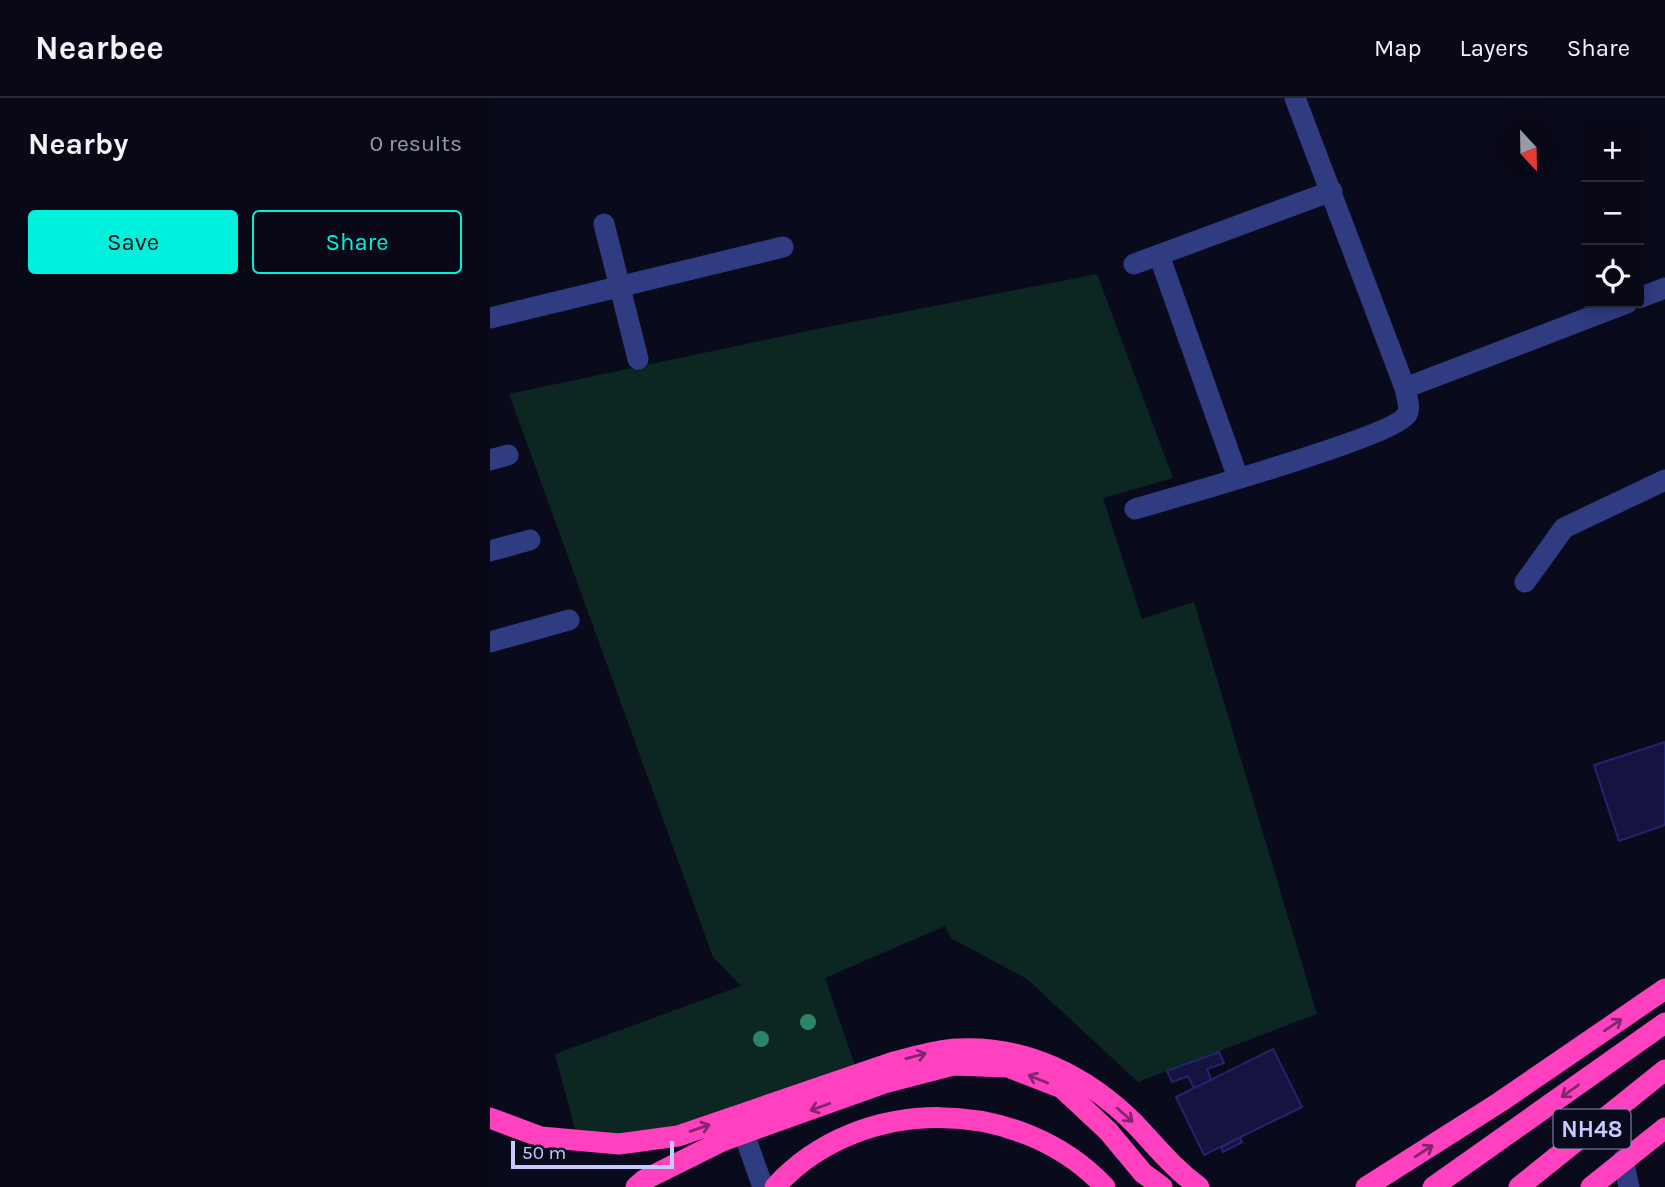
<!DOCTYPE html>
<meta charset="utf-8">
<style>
:root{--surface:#080816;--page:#11111f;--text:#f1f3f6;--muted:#989aa1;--line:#292935;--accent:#00f1dd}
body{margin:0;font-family:Karla,sans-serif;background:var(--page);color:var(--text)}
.controls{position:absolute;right:21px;top:21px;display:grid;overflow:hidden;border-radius:7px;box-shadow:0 4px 18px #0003}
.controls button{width:63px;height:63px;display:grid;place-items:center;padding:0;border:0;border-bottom:2px solid var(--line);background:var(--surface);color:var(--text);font:35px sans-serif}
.compass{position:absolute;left:1007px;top:21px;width:63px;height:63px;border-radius:50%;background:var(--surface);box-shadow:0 4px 18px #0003;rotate:158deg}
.scale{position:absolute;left:21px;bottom:18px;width:163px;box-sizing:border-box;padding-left:7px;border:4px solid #c6caff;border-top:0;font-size:19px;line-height:24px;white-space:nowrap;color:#c6caff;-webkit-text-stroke:5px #0a0a1d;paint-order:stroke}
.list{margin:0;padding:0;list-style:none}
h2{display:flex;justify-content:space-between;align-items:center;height:91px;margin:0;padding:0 28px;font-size:30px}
h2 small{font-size:23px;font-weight:400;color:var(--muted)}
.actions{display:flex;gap:14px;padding:21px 28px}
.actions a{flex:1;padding:16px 0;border:2px solid var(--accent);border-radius:7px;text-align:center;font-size:24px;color:var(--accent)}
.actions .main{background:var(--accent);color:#111}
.icon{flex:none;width:38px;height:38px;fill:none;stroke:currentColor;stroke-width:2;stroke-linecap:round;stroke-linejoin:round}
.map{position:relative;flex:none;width:1175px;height:1089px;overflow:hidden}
header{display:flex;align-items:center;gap:42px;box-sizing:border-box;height:98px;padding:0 35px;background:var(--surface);border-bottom:2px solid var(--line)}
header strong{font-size:33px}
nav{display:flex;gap:38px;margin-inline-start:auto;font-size:24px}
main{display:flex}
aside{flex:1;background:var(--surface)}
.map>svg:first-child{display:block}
.green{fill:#0c2721}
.building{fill:#151440;stroke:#25246e;stroke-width:2}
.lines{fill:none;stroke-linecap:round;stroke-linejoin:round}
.minor{stroke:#303c81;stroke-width:21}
.highway{stroke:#ff41bf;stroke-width:21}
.tree{fill:#2c8567}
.oneway{stroke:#84266e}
.labels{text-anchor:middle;stroke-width:5;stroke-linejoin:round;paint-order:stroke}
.shield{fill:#0a0a1d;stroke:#8e90bb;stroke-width:2}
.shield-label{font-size:23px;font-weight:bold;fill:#c6caff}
</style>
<header>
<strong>Nearbee</strong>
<nav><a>Map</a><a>Layers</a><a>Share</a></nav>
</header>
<main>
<aside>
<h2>Nearby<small>0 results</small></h2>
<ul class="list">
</ul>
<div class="actions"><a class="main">Save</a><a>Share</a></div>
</aside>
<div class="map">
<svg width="1175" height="1089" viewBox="0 0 1175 1089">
<rect width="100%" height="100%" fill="#0a0a1d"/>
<!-- green -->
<path class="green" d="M607,176L683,380L613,400L652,521L704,504L827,916L648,984L537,881L461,840L455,828L335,880L365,968L190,1028L134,1037L86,1035L65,956L251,888L223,859L19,296L322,232Z"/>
<!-- building -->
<g class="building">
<path d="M1175,644V727L1129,743L1104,667Z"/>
<path d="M783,951L812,1009L714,1057L686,999Z"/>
<path d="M729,954L734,965L717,971L721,982L704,990L698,978L682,984L677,973Z"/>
<path d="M750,1040L752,1044L733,1054L731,1049Z"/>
</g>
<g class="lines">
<!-- minor -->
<g class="minor">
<path d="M805,0L915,290"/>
<path d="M114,126L148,261"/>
<path d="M669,157L748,380"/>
<path d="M644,166L842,93"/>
<path d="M1149,200L1175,190"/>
<path d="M0,220L293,149"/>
<path d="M0,362L18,357"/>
<path d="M645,411C682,400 906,338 917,316C921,309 916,297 915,290L1137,205"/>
<path d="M0,453L40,442"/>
<path d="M1035,484L1074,430L1175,382"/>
<path d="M0,544L79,522"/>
<path d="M248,1019L273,1089"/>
<path d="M1133,1062L1139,1089"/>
</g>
<!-- highway -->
<g class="highway">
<path d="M0,1020L51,1039L129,1046L188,1038L404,964C424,959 445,952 467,951C535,947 597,978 644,1025C666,1048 683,1070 709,1089"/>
<path d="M146,1089L154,1082L232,1043L394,985L463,967L518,969L572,990L618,1033L653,1075L672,1089"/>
<path d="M285,1089C370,995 530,998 615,1089"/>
<path d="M876,1089L1010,1004L1175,891"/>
<path d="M943,1089L1175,925"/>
<path d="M1029,1089L1175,972"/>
<path d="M1101,1089L1175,1030"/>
</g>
</g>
<!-- trees -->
<g class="tree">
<circle cx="318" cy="924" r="8"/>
<circle cx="271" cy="941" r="8"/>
</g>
<!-- one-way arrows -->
<defs><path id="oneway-shaft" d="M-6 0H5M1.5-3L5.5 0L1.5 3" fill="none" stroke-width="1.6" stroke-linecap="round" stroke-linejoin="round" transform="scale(1.75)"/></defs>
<g class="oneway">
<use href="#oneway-shaft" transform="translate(1123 927) rotate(-34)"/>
<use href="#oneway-shaft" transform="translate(426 958) rotate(-15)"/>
<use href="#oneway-shaft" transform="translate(548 981) rotate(-158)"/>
<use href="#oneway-shaft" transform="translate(1080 993) rotate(144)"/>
<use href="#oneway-shaft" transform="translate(330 1009) rotate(160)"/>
<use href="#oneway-shaft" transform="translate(635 1017) rotate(42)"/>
<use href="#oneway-shaft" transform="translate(210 1030) rotate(-19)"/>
<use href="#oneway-shaft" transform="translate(934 1053) rotate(-33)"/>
</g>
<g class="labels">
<!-- shield labels -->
<rect class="shield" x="1063.5" y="1011.5" width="77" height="39" rx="5"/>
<g class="shield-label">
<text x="1102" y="1039">NH48</text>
</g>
</g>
</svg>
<div class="controls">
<button>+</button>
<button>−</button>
<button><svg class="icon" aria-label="locate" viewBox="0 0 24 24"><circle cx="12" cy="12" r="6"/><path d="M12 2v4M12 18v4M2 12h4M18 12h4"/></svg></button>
</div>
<svg class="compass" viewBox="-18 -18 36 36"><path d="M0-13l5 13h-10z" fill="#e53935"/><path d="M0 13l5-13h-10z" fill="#989aa1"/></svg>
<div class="scale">50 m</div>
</div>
</main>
